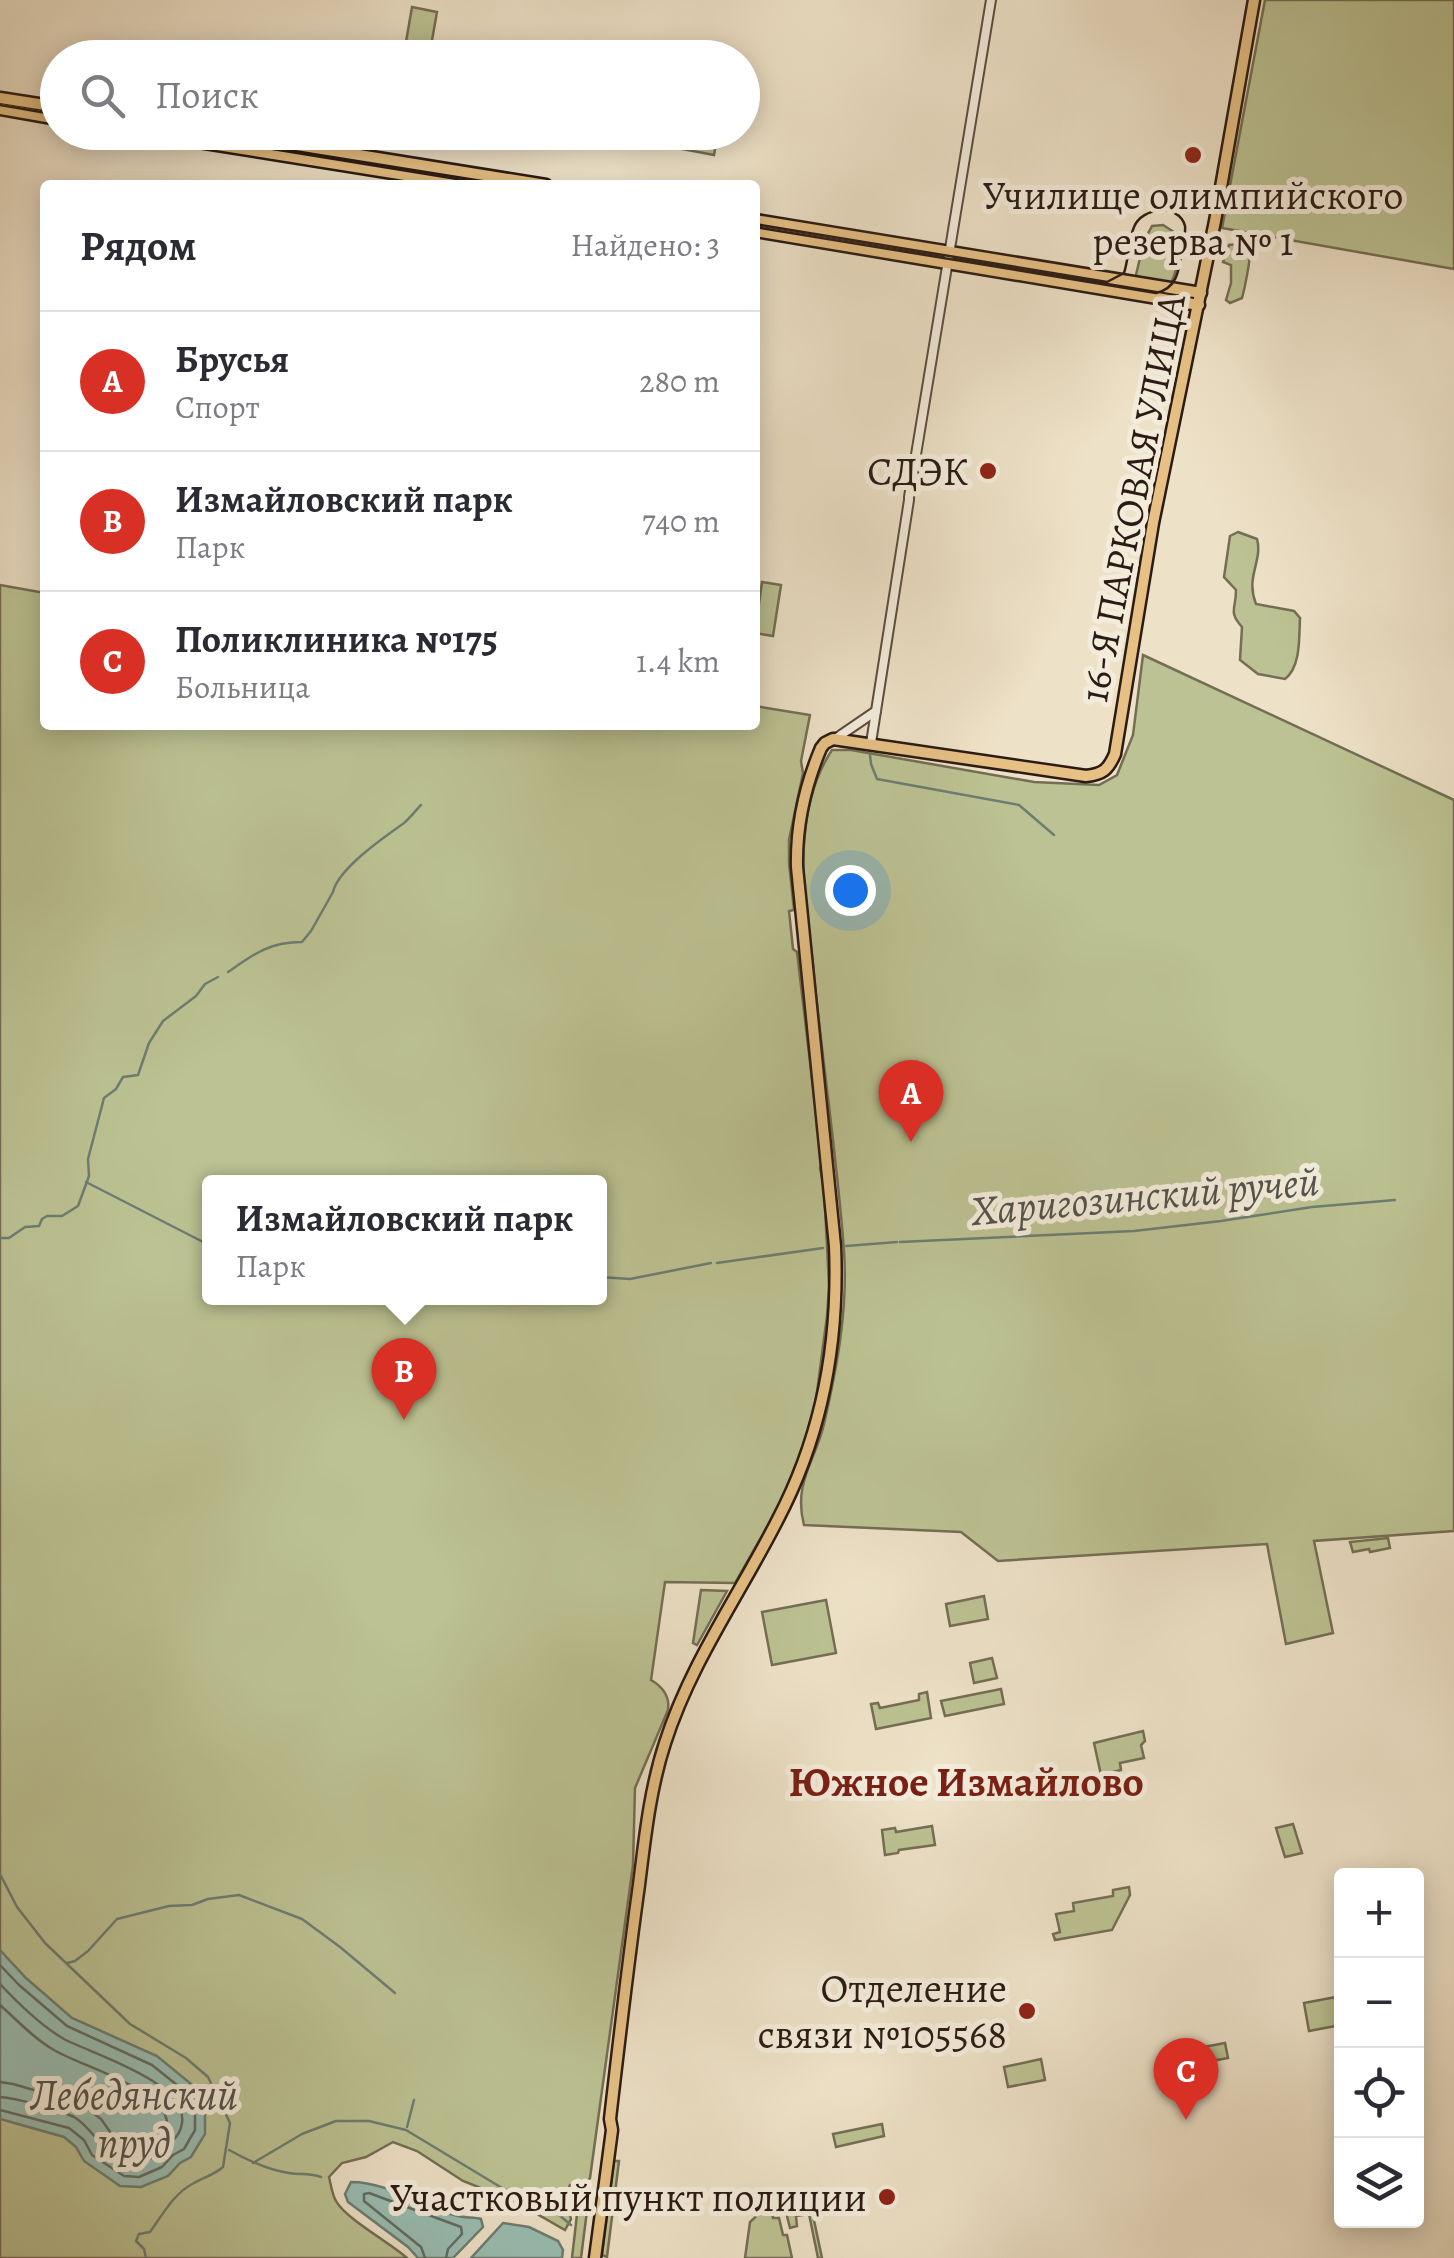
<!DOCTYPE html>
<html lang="ru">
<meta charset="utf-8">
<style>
:root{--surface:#fff;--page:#f2f2f3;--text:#2b2b33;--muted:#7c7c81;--line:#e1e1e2;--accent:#d93025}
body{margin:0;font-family:Alegreya,serif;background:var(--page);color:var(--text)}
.controls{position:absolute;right:30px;bottom:30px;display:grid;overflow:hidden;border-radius:10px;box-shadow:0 5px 25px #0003}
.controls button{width:90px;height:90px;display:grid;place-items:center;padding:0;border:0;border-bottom:2px solid var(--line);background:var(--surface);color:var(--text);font:50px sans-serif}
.you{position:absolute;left:850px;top:890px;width:35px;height:35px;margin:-25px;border:8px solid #fff;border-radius:50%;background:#1a73e8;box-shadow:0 0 0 15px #1a73e833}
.badge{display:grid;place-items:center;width:65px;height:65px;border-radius:50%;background:var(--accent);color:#fff;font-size:32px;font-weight:700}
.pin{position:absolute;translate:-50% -82px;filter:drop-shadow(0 2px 5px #0008)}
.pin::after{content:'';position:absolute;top:52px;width:35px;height:30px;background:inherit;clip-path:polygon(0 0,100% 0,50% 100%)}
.popup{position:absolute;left:202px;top:1175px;width:405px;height:130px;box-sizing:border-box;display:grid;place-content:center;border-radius:10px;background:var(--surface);filter:drop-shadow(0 2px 8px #0005);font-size:32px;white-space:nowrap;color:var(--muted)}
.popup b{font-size:38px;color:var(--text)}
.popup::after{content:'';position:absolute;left:50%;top:100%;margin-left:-20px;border:20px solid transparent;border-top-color:var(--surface)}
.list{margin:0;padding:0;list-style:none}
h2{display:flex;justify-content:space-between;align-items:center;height:130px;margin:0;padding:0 40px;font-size:42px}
h2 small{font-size:32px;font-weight:400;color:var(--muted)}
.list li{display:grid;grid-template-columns:65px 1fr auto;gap:30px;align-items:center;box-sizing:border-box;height:140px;padding:0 40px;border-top:2px solid var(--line)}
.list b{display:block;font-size:38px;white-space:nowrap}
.list p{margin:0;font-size:32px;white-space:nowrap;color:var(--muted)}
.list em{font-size:32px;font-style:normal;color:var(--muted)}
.icon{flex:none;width:55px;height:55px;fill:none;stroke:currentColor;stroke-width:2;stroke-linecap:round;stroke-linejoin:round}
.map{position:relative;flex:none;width:1454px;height:2258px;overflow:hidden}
.search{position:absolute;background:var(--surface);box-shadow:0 5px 25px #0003;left:40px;top:40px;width:720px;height:110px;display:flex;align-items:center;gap:25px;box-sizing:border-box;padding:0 35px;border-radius:55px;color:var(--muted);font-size:38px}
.panel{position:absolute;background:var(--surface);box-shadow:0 5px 25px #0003;left:40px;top:180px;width:720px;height:550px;border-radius:10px}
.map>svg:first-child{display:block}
.green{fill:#bcc293;stroke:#746e54;stroke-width:2.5;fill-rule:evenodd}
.water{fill:#99beb3;stroke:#6d7d73;stroke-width:2.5}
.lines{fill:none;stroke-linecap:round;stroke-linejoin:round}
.shore{stroke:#626c64;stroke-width:2.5}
.stream{stroke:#6d7d73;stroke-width:2.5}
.minor-casing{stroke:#5c4c41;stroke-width:12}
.major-casing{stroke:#2b1b14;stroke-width:15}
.minor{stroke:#f3ecdb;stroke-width:8}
.major{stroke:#e6c084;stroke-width:10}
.tram{stroke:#2b1b14;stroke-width:2.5}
.poi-dot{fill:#8f2418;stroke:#f3ecdb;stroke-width:4}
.labels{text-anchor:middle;stroke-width:10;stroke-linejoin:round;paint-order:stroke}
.poi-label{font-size:40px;fill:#2b1b14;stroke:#f3ecdb;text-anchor:end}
.street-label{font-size:40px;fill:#2b1b14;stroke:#f3ecdb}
.water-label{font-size:42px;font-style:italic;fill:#52544c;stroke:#f3ecdb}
.neighbourhood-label{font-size:42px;font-weight:bold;fill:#7a1f14;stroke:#f3ecdb}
</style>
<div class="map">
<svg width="1454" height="2258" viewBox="0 0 1454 2258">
<rect width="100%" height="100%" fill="#ede1c7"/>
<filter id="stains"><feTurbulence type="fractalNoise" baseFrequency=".002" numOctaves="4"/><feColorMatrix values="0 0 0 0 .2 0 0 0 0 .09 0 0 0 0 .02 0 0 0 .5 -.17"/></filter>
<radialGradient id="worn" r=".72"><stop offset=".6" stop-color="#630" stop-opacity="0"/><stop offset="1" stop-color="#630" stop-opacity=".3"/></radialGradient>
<!-- green -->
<g class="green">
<path d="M1265,0H1454V269L1222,228Z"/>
<path d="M412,7L437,12L431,46L406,42Z"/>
<path d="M680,133H718L714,155L677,148Z"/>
<path d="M1163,225L1177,234C1181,249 1178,269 1171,283L1168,284L1137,277L1136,275L1144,241L1152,226Z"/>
<path d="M1239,244L1250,252C1250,262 1245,287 1242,298L1230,303L1226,300L1231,283V265L1223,262L1229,245Z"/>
<path d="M1238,532L1257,539C1263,561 1245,577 1256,604L1294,611L1300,618C1299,637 1301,667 1285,679L1258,674L1240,660L1242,627C1228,611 1236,610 1236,590L1224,577L1230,536Z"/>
<path d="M762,582L781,585L773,636L755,633Z"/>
<path d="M0,585L45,593V725H755V706L810,715L801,761L803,773L789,840V863L794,910L789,911L793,949L797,952L822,1163L820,1168L824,1187L829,1286L827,1316L815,1407L805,1444L779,1506L735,1583L665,1582L651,1680C663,1687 670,1696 668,1710L635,1788L633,1865L590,2178L585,2185H570L565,2194L571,2219L565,2230L516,2202L463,2181L417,2151L393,2142L366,2157L342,2163L329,2177C331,2185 332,2194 336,2201C346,2219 389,2242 407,2258H0ZM209,1182H599V1298H209Z"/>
<path d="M1143,655L1454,800V1531L1314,1541L1333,1633L1286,1644L1267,1544L998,1561L961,1532L804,1525C793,1483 815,1462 824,1424C837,1367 848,1310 844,1251C837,1156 822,1060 813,965C809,925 801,884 804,844C806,812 814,777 832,750H851L1034,782L1099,785L1117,775L1133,735Z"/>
<path d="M1388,1538L1390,1548L1370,1552L1369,1549L1353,1552L1350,1542Z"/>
<path d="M701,1590L727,1591L697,1645L693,1643Z"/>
<path d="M984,1596L988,1619L950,1626L946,1604Z"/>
<path d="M826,1600L836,1653L772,1665L762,1612Z"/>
<path d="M992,1658L997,1678L974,1683L970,1663Z"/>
<path d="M1001,1689L1004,1704L945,1716L941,1701Z"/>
<path d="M927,1692L931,1718L876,1729L871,1704L878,1703L880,1708L919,1700V1694Z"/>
<path d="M1143,1731L1145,1741L1141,1745L1144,1758L1120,1763L1121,1770L1101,1775L1094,1743Z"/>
<path d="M1293,1824L1302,1853L1285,1857L1276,1828Z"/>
<path d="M932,1826L935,1845L899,1850L898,1853L885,1855L882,1830L895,1828L896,1832Z"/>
<path d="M1129,1887L1130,1895L1112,1930L1055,1940L1053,1934L1060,1932L1056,1914L1074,1911L1073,1903L1113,1896V1890Z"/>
<path d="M1341,1996V2025L1309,2031L1304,2003Z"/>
<path d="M1225,2043L1228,2058L1190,2065L1188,2050Z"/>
<path d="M1041,2059L1045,2080L1008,2087L1004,2067Z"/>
<path d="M882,2124L884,2136L836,2147L833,2134Z"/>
<path d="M614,2161H619L607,2257L602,2255Z"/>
<path d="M580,2188L589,2195L581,2258H572Z"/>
<path d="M770,2203L773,2218H779L783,2235H787L792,2258H745L750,2222Z"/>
<path d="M811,2206L822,2258H818L809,2214L796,2216L797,2226L790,2228L786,2212Z"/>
</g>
<!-- water -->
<g class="water">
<path d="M0,1950L26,1978L72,2018L157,2056L196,2088L205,2110V2134L191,2157L180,2163L168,2176L141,2187L120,2186L84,2161L76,2147L64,2137L0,2119Z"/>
<path d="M351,2182C390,2182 421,2208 458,2216C466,2218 474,2217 481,2219L483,2227L453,2258H418L408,2247L348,2202L345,2194Z"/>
<path d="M503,2223L529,2227L558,2241L563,2250L562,2258H471Z"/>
</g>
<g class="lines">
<!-- shore -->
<g class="shore">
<path d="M0,1965L19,1985L67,2026L152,2065L187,2093L195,2112V2130L184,2149L173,2155L162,2167L139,2177L124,2176L92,2155L84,2140L69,2128L0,2110"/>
<path d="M0,1984C16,2001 43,2027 64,2039C92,2054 188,2082 182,2123C181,2131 177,2137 171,2142C159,2151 148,2165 132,2164C108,2163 94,2128 74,2117C59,2110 16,2098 0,2097"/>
<path d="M0,2005C17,2020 34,2039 54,2050C80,2066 166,2089 167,2123L146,2144L132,2149L113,2136L101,2119L79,2103L13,2084L0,2082"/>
<path d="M425,2258L421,2247L364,2201V2194L369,2193L461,2227L462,2234L448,2249L446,2258"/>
</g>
<!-- stream -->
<g class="stream">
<path d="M870,755L871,764L877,779L1019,805L1054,835"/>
<path d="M228,972C254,954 269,942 302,942L311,931L333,892C338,869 384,837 404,823C410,818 415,811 421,805"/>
<path d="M86,1182L209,1245"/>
<path d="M0,1238H9L25,1227L39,1226L42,1219L47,1216H62L78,1206L89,1176L88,1159L104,1098L116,1089L123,1077L138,1075L149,1043L163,1021L196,996L205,984L218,977"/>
<path d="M900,1242L1134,1231L1221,1221L1312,1207L1395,1200"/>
<path d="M846,1246L897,1242"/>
<path d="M717,1263L823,1248"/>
<path d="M599,1277L630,1279L711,1263"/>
<path d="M0,1874L17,1907L45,1943L130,2024L186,2058L208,2077L230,2123L223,2167C214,2175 204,2177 194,2183C174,2193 163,2214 150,2232L139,2234L136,2241L144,2249L146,2258"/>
<path d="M67,1963L75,1961L88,1951L117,1919L169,1906L192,1905L208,1899L239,1895L302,1919L340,1947L395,1993"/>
<path d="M407,2127L414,2100"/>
<path d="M229,2150C247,2160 267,2170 289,2173C301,2175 309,2173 321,2177"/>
<path d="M253,2163L302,2134L336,2121H369L406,2130L502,2188L559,2215L571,2225"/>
</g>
<defs>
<g id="minor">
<path d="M909,497L991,0"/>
<path d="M835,739L876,711"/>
<path d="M871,743L909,500"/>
</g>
<g id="major">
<path d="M0,98L58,107"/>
<path d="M0,109L58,119"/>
<path d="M135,132L468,185"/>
<path d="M216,132L546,185"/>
<path d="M755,220L1201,293"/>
<path d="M755,231L1199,305"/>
<path d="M595,2258L612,2130L610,2119C619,2041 628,1963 639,1885C645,1837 650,1789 665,1743C691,1662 740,1594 778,1519C822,1435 839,1341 835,1246L797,867C796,825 805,786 821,748L825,743L833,739L1086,776C1103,774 1108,770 1115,754L1153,523L1215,221L1254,0"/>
</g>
</defs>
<!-- minor casing -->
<use href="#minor" class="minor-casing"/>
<!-- major casing -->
<use href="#major" class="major-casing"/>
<!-- minor -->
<use href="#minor" class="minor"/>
<!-- major -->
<use href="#major" class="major"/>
<!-- tram -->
<g class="tram">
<path d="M0,105L58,115"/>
<path d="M167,132L494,185"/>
<path d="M755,224L1107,282L1124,273C1129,258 1128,241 1134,227C1142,207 1179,203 1185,226C1186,233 1183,243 1182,250C1179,269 1178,288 1156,293L755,227"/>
</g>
</g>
<!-- markers -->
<g class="poi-dot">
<circle cx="1193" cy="155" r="10"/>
<circle cx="988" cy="471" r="10"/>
<circle cx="1027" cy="2011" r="10"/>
<circle cx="887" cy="2197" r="10"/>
</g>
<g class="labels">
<!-- poi labels -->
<g class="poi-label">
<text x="1193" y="209" text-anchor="middle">Училище олимпийского<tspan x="1193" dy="46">резерва № 1</tspan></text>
<text x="968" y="485">СДЭК</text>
<text x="1007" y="2002">Отделение<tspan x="1007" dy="46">связи №105568</tspan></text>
<text x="867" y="2211">Участковый пункт полиции</text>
</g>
<!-- street labels -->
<g class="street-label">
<text transform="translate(1132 498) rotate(-79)" y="14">16-Я ПАРКОВАЯ УЛИЦА</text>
</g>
<!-- water labels -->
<g class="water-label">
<text transform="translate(1145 1195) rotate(-5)" y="15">Харигозинский ручей</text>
<text x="134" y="2109">Лебедянский<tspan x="134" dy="48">пруд</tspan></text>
</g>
<!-- neighbourhood labels -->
<g class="neighbourhood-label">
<text x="966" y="1796">Южное Измайлово</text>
</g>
</g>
<rect width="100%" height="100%" filter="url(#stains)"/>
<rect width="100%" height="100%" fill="url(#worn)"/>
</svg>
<div class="controls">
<button>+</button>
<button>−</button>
<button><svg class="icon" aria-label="locate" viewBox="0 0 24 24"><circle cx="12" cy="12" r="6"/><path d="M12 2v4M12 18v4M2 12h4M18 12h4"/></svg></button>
<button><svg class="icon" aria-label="layers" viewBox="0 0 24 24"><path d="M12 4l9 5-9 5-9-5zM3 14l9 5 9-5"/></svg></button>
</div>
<div class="you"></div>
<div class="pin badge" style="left:911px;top:1142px">A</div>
<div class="pin badge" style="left:404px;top:1420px">B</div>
<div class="popup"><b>Измайловский парк</b>Парк</div>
<div class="pin badge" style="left:1186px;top:2120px">C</div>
<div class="search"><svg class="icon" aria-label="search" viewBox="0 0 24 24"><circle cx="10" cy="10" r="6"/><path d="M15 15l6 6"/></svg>Поиск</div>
<section class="panel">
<h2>Рядом<small>Найдено: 3</small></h2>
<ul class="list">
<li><span class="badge">A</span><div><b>Брусья</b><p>Спорт</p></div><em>280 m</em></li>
<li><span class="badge">B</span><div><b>Измайловский парк</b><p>Парк</p></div><em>740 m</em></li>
<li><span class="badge">C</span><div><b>Поликлиника №175</b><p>Больница</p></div><em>1.4 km</em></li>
</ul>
</section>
</div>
